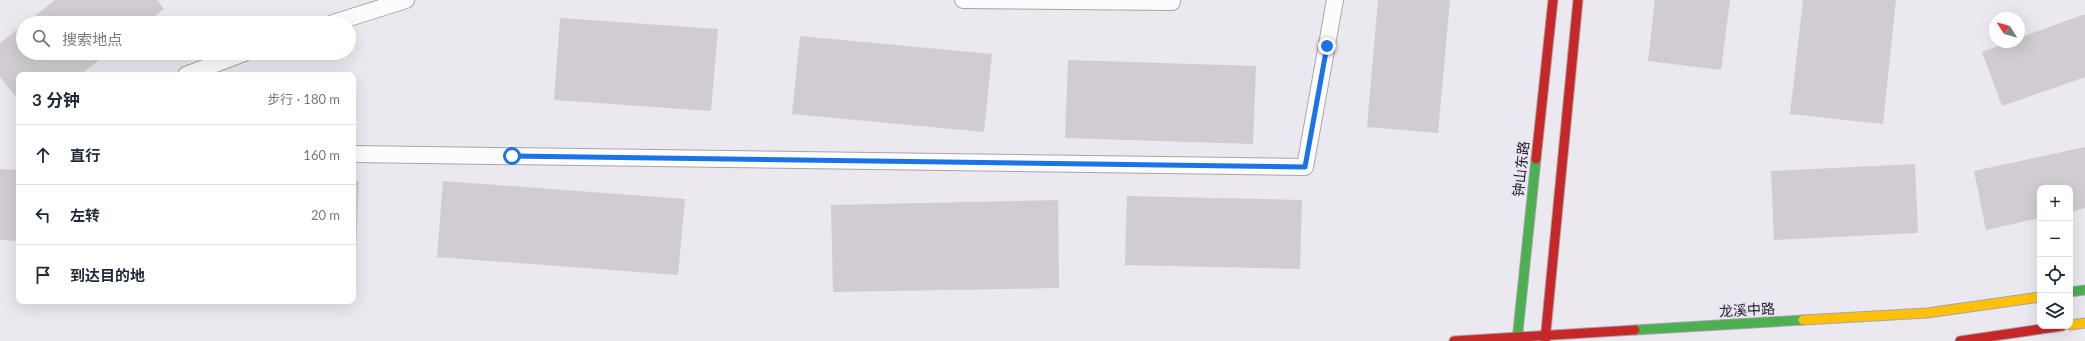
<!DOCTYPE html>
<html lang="zh">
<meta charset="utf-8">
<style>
:root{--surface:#fff;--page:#f2f2f3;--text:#1f2937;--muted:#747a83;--line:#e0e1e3}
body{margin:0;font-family:Lato,"Noto Sans SC",sans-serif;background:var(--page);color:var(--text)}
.controls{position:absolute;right:12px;bottom:12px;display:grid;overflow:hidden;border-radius:8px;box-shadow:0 4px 16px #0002}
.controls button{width:36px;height:36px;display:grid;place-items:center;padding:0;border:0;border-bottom:1px solid var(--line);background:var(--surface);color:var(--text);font:20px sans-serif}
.compass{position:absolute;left:1989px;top:12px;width:36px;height:36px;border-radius:50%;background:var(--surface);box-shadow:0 4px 16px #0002;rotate:307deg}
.stop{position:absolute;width:12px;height:12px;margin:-9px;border:3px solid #1a73e8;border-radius:50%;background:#fff}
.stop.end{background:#1a73e8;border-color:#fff;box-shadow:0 1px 4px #0008}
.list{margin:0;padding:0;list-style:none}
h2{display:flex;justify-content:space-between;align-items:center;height:52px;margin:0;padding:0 16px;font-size:17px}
h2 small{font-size:13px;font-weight:400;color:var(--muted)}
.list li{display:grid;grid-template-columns:26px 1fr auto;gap:12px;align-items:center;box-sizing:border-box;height:60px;padding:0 16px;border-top:1px solid var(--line)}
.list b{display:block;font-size:15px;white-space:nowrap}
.list em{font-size:13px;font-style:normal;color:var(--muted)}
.icon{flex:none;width:22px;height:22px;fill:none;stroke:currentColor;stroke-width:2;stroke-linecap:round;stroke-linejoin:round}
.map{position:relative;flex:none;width:2085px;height:341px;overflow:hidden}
.search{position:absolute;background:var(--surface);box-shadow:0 4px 16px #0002;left:16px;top:16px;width:340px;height:44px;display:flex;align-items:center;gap:10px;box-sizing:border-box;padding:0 14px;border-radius:22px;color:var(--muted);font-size:15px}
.panel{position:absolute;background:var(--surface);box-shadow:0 4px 16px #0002;left:16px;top:72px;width:340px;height:232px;border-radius:8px}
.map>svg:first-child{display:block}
.building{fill:#d0ccd1}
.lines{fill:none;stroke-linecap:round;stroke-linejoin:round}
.lane-casing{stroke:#a7a5ab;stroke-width:18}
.fast-casing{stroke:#a7a5ab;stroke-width:11}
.slow-casing{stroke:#a7a5ab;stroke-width:11}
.jam-casing{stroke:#a7a5ab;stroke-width:11}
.lane{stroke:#fcfcfd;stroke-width:16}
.fast{stroke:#4caf50;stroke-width:9}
.slow{stroke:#ffc107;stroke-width:9}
.jam{stroke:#c62828;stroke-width:9}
.route{stroke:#1a73e8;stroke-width:5}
.labels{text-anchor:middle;stroke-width:3;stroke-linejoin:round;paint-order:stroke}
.street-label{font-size:14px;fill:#26242a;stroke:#eae5f4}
</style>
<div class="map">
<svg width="2085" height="341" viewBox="0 0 2085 341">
<rect width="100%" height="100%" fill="#ebe8f0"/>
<!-- building -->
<g class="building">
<path d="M55,0H157L164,9L146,23H26Z"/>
<path d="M1378,0H1450L1438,133L1367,127Z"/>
<path d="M1655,0H1730L1721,70L1648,61Z"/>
<path d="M1803,0H1896L1883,124L1790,114Z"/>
<path d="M2085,14V77L2002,106L1982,52L2009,42H2019V38Z"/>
<path d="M560,18L718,29L711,111L554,100Z"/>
<path d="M23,25V53H108L80,75H19V101L0,77V43Z"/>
<path d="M800,36L992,54L984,132L792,114Z"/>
<path d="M1068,60L1256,66L1253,144L1065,138Z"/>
<path d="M2085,147V208L2070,212V188H2040V218L1986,230L1974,171Z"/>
<path d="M1915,164L1918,233L1774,240L1771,171Z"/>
<path d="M0,169L19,170V241L0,240Z"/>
<path d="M353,181H359L356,252H353Z"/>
<path d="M443,181L685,199L678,275L437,257Z"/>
<path d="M1127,196L1302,200L1300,269L1125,265Z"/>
<path d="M1058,200L1059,288L833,292L831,205Z"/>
</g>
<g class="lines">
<defs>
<g id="lane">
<path d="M963,0L1172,2V0"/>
<path d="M333,23L406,0"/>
<path d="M186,75L244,53"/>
<path d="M353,154L1305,167L1335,0"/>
</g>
<g id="fast">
<path d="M2070,292L2085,290"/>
<path d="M1635,330L1803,320"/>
<path d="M1517,341L1536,159"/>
</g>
<g id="slow">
<path d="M1803,320L1927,313L2040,297"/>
<path d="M2070,325L2085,323"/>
</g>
<g id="jam">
<path d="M1536,159L1553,0"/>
<path d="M1454,341L1635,330"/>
<path d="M1545,341L1578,0"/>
<path d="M1960,341L2062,326"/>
</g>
</defs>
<!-- lane casing -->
<use href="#lane" class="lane-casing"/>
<!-- fast casing -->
<use href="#fast" class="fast-casing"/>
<!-- slow casing -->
<use href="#slow" class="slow-casing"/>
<!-- jam casing -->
<use href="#jam" class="jam-casing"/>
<!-- lane -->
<use href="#lane" class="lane"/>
<!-- fast -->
<use href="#fast" class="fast"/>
<!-- slow -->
<use href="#slow" class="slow"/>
<!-- jam -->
<use href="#jam" class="jam"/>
</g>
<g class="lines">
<!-- route -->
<path class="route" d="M512,156L1305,167L1327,46"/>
</g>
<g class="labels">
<!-- street labels -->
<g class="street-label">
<text transform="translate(1521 169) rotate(-84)" y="5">钟山东路</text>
<text transform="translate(1747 310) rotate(-3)" y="5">龙溪中路</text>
</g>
</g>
</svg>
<div class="controls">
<button>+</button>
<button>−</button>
<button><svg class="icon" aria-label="locate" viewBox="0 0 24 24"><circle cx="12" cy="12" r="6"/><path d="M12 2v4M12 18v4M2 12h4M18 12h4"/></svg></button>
<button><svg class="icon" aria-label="layers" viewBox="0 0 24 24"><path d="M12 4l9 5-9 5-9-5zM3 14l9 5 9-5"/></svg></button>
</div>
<svg class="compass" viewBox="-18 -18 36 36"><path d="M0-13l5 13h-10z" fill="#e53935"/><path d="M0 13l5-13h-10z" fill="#747a83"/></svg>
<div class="stop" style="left:512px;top:156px"></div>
<div class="stop end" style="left:1327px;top:46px"></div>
<div class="search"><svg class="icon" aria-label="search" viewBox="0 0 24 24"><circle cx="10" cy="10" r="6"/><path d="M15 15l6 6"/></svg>搜索地点</div>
<section class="panel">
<h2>3 分钟<small>步行 · 180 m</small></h2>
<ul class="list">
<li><svg class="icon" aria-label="ahead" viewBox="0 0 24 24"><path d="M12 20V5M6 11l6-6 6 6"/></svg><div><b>直行</b></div><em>160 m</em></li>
<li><svg class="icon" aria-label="left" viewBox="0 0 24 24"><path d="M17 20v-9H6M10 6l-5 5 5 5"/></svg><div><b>左转</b></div><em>20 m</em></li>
<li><svg class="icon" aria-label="arrive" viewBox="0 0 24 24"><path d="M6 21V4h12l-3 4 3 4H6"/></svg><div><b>到达目的地</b></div></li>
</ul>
</section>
</div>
